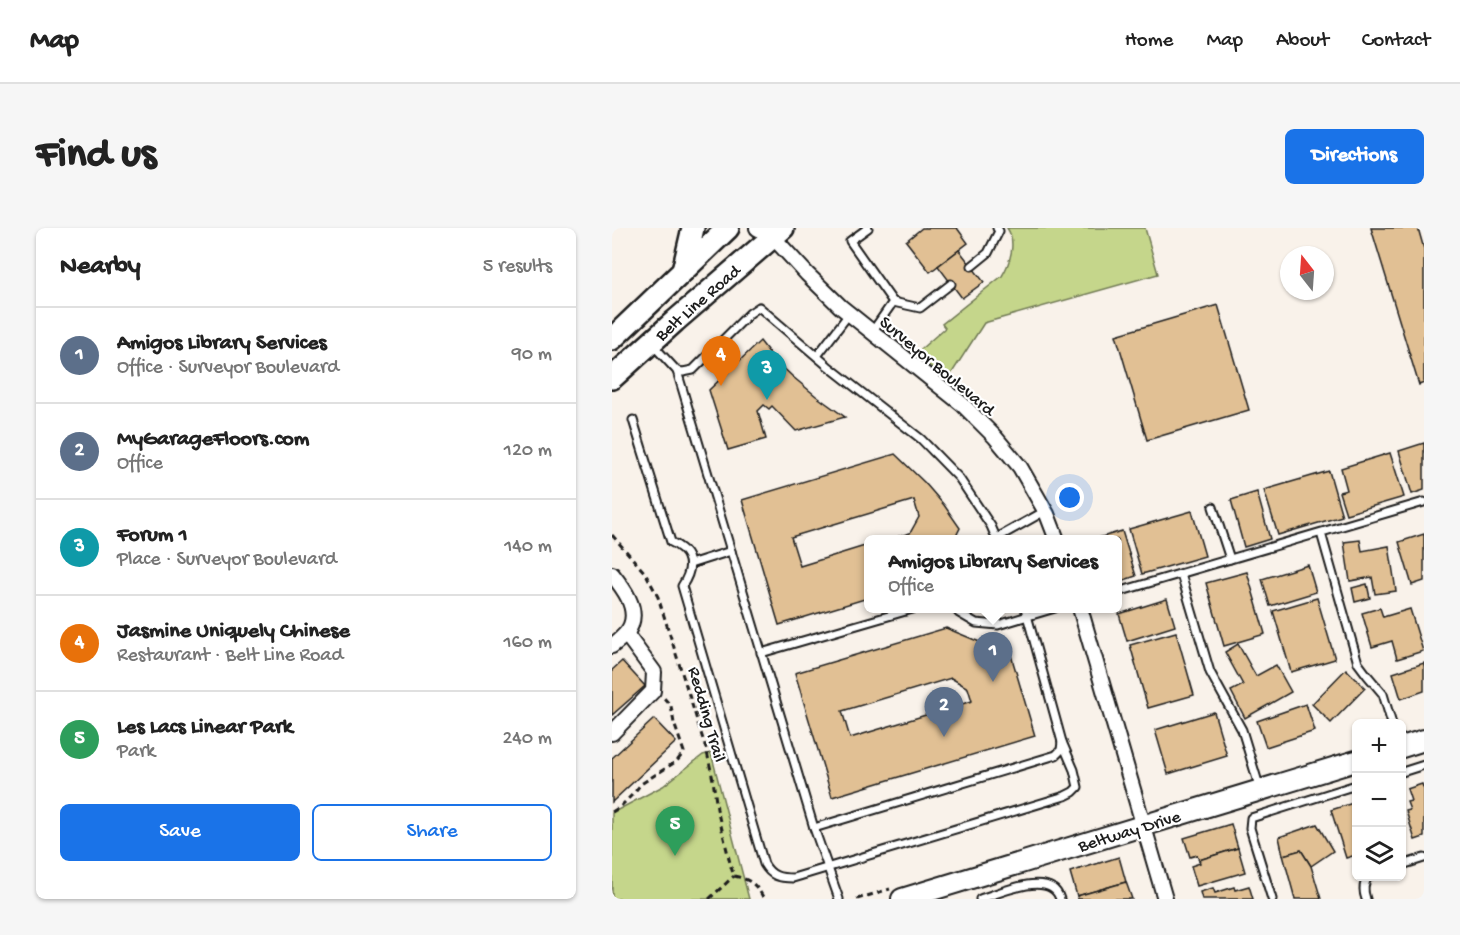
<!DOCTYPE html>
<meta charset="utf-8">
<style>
:root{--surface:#fff;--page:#f6f6f6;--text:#222;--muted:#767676;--line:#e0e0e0;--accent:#1a73e8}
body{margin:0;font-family:"Gochi Hand",sans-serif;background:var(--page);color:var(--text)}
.controls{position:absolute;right:18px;bottom:18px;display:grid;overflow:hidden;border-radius:9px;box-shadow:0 2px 4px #0004}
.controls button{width:54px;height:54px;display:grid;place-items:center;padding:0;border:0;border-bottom:2px solid var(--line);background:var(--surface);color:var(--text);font:30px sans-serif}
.compass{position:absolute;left:668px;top:18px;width:54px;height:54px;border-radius:50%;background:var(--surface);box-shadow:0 2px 4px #0004;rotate:343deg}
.you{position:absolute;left:458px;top:270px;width:21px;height:21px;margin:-15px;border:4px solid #fff;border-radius:50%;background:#1a73e8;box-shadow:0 0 0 9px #1a73e833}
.badge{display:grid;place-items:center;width:39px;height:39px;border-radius:50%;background:var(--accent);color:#fff;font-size:20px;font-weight:700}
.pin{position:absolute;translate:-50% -50px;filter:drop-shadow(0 2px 3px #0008)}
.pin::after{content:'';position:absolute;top:32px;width:21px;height:18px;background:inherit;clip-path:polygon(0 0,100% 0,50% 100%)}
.popup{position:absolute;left:252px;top:307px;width:258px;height:78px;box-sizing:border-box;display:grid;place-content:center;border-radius:9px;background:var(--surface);filter:drop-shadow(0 2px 4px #0005);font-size:20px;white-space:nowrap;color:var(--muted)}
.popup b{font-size:22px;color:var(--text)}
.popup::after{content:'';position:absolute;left:50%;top:100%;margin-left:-12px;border:12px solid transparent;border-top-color:var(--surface)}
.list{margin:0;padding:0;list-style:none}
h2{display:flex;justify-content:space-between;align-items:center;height:78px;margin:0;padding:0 24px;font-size:26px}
h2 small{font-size:20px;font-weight:400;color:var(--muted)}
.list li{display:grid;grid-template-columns:39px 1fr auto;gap:18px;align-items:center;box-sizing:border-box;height:96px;padding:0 24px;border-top:2px solid var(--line)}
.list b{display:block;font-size:22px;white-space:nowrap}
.list p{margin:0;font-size:20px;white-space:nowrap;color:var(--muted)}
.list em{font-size:20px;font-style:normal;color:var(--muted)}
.actions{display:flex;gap:12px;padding:18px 24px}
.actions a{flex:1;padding:14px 0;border:2px solid var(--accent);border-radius:9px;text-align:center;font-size:21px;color:var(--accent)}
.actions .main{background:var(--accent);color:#fff}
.icon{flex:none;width:33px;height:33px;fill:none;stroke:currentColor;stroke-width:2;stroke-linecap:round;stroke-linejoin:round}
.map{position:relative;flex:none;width:812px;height:671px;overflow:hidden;border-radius:9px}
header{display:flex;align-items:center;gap:36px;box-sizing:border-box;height:84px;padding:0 30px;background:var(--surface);border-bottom:2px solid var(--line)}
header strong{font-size:28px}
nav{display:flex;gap:33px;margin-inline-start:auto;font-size:21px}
.intro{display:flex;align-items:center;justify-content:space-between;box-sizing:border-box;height:144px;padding:0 36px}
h1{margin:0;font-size:42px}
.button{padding:15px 27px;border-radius:9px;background:var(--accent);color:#fff;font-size:21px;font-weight:700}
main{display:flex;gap:36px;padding:0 36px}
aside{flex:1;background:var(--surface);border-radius:9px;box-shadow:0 2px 4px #0004}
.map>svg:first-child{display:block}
.green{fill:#c5d68b;stroke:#707954;stroke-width:1.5}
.building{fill:#e1c094;stroke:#1c1c1c;stroke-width:1.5;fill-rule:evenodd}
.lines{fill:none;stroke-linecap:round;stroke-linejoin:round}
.lane-casing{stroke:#1c1c1c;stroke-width:11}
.street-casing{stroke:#1c1c1c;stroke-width:18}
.secondary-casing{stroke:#1c1c1c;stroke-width:24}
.primary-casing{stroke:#1c1c1c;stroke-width:26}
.path{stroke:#1c1c1c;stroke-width:3;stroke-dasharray:6 4.5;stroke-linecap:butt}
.lane{stroke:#fff;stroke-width:7}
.street{stroke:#fff;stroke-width:14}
.secondary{stroke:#fff;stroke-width:20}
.primary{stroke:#fff;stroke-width:21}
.labels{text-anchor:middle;stroke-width:4.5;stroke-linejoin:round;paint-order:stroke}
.street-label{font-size:18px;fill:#1c1c1c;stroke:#fff}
</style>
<header>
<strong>Map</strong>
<nav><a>Home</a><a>Map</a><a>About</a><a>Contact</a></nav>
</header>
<div class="intro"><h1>Find us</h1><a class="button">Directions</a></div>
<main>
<aside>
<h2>Nearby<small>5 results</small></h2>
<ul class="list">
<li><span class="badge" style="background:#5c6f8a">1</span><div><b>Amigos Library Services</b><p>Office · Surveyor Boulevard</p></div><em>90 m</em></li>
<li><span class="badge" style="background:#5c6f8a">2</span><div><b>MyGarageFloors.com</b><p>Office</p></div><em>120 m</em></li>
<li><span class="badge" style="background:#0f9aa8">3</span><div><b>Forum 1</b><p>Place · Surveyor Boulevard</p></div><em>140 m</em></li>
<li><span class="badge" style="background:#e8710a">4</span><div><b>Jasmine Uniquely Chinese</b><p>Restaurant · Belt Line Road</p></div><em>160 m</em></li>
<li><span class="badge" style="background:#2e9e5b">5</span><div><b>Les Lacs Linear Park</b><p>Park</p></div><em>240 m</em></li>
</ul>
<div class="actions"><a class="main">Save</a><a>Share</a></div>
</aside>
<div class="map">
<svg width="812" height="671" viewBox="0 0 812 671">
<rect width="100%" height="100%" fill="#f9f2ea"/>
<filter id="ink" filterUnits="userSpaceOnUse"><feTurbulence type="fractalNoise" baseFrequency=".0167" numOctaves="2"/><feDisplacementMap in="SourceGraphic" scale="12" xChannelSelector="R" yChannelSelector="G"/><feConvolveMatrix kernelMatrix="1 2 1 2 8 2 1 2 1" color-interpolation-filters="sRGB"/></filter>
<g filter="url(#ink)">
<!-- green -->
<g class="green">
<path d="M395,0H533L546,46L372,95L336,151L302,127L333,100L330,96L390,48C398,35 405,14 395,0Z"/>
<path d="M99,525L137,671H0V585L51,558L91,527Z"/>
</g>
<!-- building -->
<g class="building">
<path d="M310,0H345L356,15L318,44L294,13Z"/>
<path d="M759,0H806L812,21V155L807,157Z"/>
<path d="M347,22L372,54L350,70L326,38Z"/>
<path d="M606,77L637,182L535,212L504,107Z"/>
<path d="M148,113L162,131L181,149L204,168L233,189L184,203L160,178L157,181L152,177L146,183L154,211L116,222L97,162Z"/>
<path d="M812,215V262L800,266L787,223Z"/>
<path d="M778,225L792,269L734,286L727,264L735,262L729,240Z"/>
<path d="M283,226L313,255L332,277L348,300L342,312H275L298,305L307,289L302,272L179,309L188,338L256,317V370L167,397L130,272Z"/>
<path d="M717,243L730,288L666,307L652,262Z"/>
<path d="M645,264L658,311L632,319L619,272Z"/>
<path d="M580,283L593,328L530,346L517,301Z"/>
<path d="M510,303L524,348L506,354V312L483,311Z"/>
<path d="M812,306V353L800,357L787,314Z"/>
<path d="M748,312L750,323L777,318L784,363L763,366L760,349L738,353L732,314Z"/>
<path d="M696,337L704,364L658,378L650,351Z"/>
<path d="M635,344L653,406L612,418L594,355Z"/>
<path d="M755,356L758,370L743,374L740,360Z"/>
<path d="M705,370L723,431L679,444L661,383Z"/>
<path d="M555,371L563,398L515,413L507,386Z"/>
<path d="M768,380L771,389L798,381L811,423L785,431L780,413L760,419L750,385Z"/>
<path d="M334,400L399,427L423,508L220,569L183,445ZM339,450L356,460L360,473L238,510L230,483Z"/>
<path d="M564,404L582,467L536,480L518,417Z"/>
<path d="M626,416L644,448L664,437L679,464L633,490L619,463L631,457L613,424Z"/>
<path d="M10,433L33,458L0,487V442Z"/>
<path d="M812,435V463L789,471L781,445Z"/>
<path d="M734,441L753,460L719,495L700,476Z"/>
<path d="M694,476L703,503L654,519L645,493Z"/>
<path d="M602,484L615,528L556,546L543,502Z"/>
<path d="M42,491L64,514L0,574V530Z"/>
<path d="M810,556L812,562V609L803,612L794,583L798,582L795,574L799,573L795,561Z"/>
<path d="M744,574V627L734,630L719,582Z"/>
<path d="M619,596L626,620L587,632L585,627L578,629L572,610Z"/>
<path d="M705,596L721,623L699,638L689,622L671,627L667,609Z"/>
<path d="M626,620L633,644L585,658L579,638L588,635L587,632Z"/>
<path d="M689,622L699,638L709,671H683L671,627Z"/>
<path d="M507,629L514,654L465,668L458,644Z"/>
<path d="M514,654L520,671H466L465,668Z"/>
<path d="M637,658L641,671H590L588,664L601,660L603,665L622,659L623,662Z"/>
</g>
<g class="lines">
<defs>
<g id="lane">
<path d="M256,0L238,13L281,74L260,104"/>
<path d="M360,38L376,25L387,3L385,0"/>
<path d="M281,74L308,80L339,56"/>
<path d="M41,117L65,143L71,144L81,142L138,85L147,79L216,138L309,211L347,250L379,298L385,312"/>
<path d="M205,128L237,86"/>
<path d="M65,143L119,323L78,336"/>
<path d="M21,192L59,314C64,316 66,318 71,322C82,333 78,346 70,358L152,636C159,648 167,650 181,650L453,568L461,564L466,559L462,542L450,514"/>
<path d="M601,279L618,331"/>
<path d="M709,305L746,435L755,447L771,466L780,496"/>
<path d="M383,311L433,283"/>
<path d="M119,323L202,600"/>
<path d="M569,346L598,444L630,502L648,561"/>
<path d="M506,364L812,274"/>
<path d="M343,380L347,385L364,395L386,397L443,380"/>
<path d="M149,425L304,380"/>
<path d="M790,544L812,537"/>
<path d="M790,637L812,630"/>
<path d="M227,671L202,600L444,527L449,522L450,514L413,380"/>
<path d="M368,671C388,665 439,641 448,671"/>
<path d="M660,671L638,600L639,590L744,557"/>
<path d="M754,671C751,663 751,655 757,648"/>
</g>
<g id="street">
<path d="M145,0L160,8L195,46L229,79L350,176L383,209L408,239L435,286L445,312"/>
<path d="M0,346C11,360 26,379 19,397C16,406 7,412 0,418"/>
<path d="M468,380L553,671"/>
<path d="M0,505L41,463L42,444L14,406"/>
</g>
<g id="secondary">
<path d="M790,519L812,512"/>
<path d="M290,671L744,533"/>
</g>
<g id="primary">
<path d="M71,43L81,0"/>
<path d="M0,111L116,0"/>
<path d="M0,150L63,93L171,0"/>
</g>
</defs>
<!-- lane casing -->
<use href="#lane" class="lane-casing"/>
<!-- street casing -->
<use href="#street" class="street-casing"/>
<!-- secondary casing -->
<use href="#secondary" class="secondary-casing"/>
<!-- primary casing -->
<use href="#primary" class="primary-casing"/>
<!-- path -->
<g class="path">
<path d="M0,307L34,346L46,369L95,524L101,552L105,581L119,639L122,648C138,651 145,657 152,671"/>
<path d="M0,584L9,578L21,566L29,556L65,533L72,524L62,495L59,478L52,470"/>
<path d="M97,671L122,648"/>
<path d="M245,671L278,661"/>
</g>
<!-- lane -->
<use href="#lane" class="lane"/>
<!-- street -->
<use href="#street" class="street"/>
<!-- secondary -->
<use href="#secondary" class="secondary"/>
<!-- primary -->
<use href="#primary" class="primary"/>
</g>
</g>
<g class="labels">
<!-- street labels -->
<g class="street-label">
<text transform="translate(85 74) rotate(-41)" y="6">Belt Line Road</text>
<text transform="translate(326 137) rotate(40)" y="6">Surveyor Boulevard</text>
<text transform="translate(96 486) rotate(74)" y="6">Redding Trail</text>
<text transform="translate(517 602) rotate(-17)" y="6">Beltway Drive</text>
</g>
</g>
</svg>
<div class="controls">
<button>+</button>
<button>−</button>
<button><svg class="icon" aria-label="layers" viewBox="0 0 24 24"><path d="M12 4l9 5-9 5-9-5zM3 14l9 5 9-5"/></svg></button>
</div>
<svg class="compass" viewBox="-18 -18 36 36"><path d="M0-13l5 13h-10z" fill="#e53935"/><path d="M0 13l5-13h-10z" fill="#767676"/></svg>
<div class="you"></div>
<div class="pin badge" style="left:381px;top:454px;background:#5c6f8a">1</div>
<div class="popup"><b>Amigos Library Services</b>Office</div>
<div class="pin badge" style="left:332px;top:509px;background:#5c6f8a">2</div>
<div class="pin badge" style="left:155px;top:172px;background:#0f9aa8">3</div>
<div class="pin badge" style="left:109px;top:158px;background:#e8710a">4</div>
<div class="pin badge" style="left:63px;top:628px;background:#2e9e5b">5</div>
</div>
</main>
